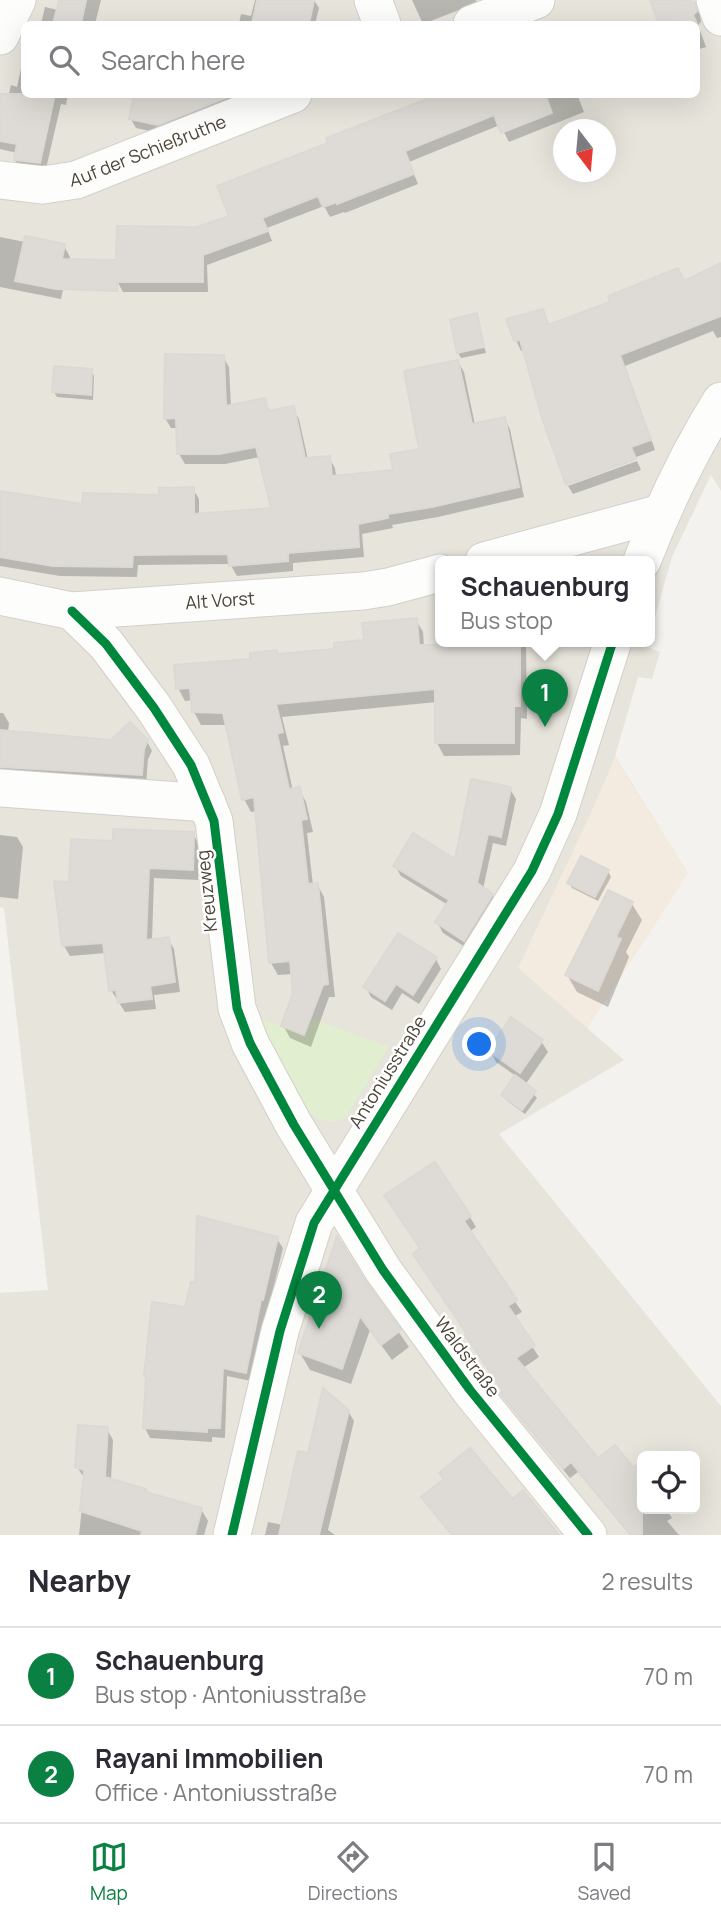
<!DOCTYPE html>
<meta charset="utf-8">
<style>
:root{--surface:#fff;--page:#f2f2f3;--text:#2b2b33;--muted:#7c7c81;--line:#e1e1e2;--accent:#0b8043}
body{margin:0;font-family:Manrope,sans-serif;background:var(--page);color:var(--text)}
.controls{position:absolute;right:21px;bottom:21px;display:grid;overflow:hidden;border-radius:10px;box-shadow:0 7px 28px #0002}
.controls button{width:63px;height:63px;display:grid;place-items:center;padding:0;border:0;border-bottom:2px solid var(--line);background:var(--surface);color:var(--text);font:35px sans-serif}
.compass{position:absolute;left:553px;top:119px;width:63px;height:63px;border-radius:50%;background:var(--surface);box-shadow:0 7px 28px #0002;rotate:164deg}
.you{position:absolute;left:480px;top:1045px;width:24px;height:24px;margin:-18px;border:5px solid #fff;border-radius:50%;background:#1a73e8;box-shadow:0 0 0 10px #1a73e833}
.badge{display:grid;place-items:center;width:46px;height:46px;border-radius:50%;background:var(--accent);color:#fff;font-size:23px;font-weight:700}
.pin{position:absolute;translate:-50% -58px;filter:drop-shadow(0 2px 4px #0008)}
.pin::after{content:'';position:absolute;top:37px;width:24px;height:21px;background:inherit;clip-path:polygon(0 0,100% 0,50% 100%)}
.popup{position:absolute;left:435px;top:556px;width:220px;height:91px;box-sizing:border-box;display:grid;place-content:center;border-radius:10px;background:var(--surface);filter:drop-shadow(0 2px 5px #0005);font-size:23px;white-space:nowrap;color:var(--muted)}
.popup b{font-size:26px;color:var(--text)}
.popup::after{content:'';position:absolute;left:50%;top:100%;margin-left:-14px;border:14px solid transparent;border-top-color:var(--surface)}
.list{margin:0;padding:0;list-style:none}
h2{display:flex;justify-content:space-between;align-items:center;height:91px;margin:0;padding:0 28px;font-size:30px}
h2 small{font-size:23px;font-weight:400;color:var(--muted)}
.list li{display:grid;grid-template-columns:46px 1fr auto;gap:21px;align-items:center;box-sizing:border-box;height:98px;padding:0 28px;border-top:2px solid var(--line)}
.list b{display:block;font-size:26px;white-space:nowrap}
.list p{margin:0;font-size:23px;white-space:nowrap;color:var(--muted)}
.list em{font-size:23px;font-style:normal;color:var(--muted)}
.icon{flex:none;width:38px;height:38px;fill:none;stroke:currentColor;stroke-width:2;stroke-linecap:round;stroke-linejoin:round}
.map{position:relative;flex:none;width:721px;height:1535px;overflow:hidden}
.search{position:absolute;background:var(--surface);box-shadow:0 7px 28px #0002;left:21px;right:21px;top:21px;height:77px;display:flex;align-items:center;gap:18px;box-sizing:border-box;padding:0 24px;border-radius:10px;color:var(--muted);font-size:26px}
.sheet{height:287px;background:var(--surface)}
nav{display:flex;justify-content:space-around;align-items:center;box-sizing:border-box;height:98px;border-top:2px solid var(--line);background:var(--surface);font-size:19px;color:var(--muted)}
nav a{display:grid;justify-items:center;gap:4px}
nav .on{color:var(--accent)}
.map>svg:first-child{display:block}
.residential{fill:#e7e4dc;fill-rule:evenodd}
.commercial{fill:#f3ebdf}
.green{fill:#e1eecf}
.shadow{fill:#0003}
.building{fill:#dedbd6;stroke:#dcd9d4;stroke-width:2}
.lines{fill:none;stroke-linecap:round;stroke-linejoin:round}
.minor-casing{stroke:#d2d0cb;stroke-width:39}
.minor{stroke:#fdfdfc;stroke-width:37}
.cycleway-casing{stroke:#fff;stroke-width:13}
.cycleway{stroke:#00873e;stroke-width:9}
.labels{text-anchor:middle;stroke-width:5;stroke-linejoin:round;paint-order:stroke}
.street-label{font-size:18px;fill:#4b4439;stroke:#fff}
</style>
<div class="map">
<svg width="721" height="1535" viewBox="0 0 721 1535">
<rect width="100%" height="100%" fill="#f4f2ee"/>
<!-- residential -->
<path class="residential" d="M0,0H721V491L711,475L672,557L650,634V561H440V641H648L647,647L660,652L652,679L638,677L615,756L688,873L587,1028L624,1060L499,1134L721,1406V1535H0V1293L48,1290L4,908L0,907ZM24,24H696V94H24ZM564,130H606V172H564ZM642,1456H695V1509H642Z"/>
<!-- commercial -->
<path class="commercial" d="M615,757L688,873L587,1028L518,968L589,817Z"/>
<!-- green -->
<path class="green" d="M260,1018L304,1035L310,1018L389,1047L346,1117C301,1142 270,1048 260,1018Z"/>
<!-- shadow -->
<g class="shadow">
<path d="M60,0H101L95,24H41L45,7L58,10Z"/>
<path d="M255,0H314L319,8L315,24H239L241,14L251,16Z"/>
<path d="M412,0H476L477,3L423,24Z"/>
<path d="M659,0H688L690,4H694L700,15L701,22L698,25L706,47L696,50V24H661L653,2Z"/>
<path d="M23,59L24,94H68L66,105L61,104L45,173L21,171L15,160L17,153L0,149V111L5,112L11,85L17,87Z"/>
<path d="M136,94H234L231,107L164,134L136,128L131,119Z"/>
<path d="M449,94H577L584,112L509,142L500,125L409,162L418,184L345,213L344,212L330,217L324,206L267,228L272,241L207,265L208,292H123L117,281L198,229L231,217Z"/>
<path d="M0,237L25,242L64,246L70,257L61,299L0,287Z"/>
<path d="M721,265V337L717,338L713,331L625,366L655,450L567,483L525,350L521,351L516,340L543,311L550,326L685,283Z"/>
<path d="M476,315L486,353L461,358L458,353Z"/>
<path d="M223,357L229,367L231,407L264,400L271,413L293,408L299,419L308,460L329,458L335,468L336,477L395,472L421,451L458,362L464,372L475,425L504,419L510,429L524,497L438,517L392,525L393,528L362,534L364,557L293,563V571L237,576L230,564L138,565L137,577L60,576L0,566V493L84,506L161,497L193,489L199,499V515L274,509L260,457L225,464H185L179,454L178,428H171L165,418Z"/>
<path d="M91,370L94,376L93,400L57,397L54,392Z"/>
<path d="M637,461L641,470L573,494L568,486Z"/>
<path d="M416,620L423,632L424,646L483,647V641H526L527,719L521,718L520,755L444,756L437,743V702L282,717L289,745L283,746L293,791L299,789L306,802L313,832L307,833L313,885L317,884L324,897L335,997H329L311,1047L290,1038L283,1025L295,993L293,974L278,975L271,963L257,811L251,812L244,799L228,725H201L194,712L193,700L185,701L178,688L276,652L278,655L336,651L366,642Z"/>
<path d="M0,713H3L9,723L8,732L112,742L147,741L152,751L148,759L146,784L5,777L0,769Z"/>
<path d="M510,789L516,799L506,846L493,843L483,889L492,895L498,905L470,950L443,933L437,922L448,905L401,876L395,866L456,861Z"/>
<path d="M193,834L199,844L198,880L154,878L152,941L168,939L174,949L180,992L154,995L156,1009L125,1012L111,990L106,953L70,956L64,946L71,884L115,843Z"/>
<path d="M0,835L17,837L23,847L18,899L0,897Z"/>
<path d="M608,871L611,877L598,901L572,888L569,883Z"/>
<path d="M632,904L642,920L626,952L629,957L608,1007L577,992L567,975Z"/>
<path d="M436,959L441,969L419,1004L402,993L392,1010L371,997L366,987Z"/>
<path d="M541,1041L548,1052L525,1085L537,1098L525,1114L506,1100L503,1095L516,1076L496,1062L490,1051Z"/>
<path d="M470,1217L476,1227L469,1232L522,1312L513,1317L539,1357L523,1368L598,1460L615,1447L642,1480V1509H666L672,1518L667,1521L679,1535H630L578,1472L570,1478L509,1404L503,1393L504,1392L415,1254Z"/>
<path d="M277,1239L283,1248L251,1381L227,1376L225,1438L212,1437V1442L150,1438L145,1428L147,1379L145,1376L186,1309Z"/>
<path d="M365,1283L409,1347L392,1360L370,1330L351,1384L310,1370L300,1353Z"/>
<path d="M348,1411L354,1421L328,1530L335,1535H265L268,1522L283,1525Z"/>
<path d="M107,1429L113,1440L111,1480L147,1494L201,1509L208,1521L204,1535H79L85,1479L77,1467Z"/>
</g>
<!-- building -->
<g class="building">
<path d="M59,0H86L81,24H53Z"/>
<path d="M257,0H314L309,24H252Z"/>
<path d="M650,0H688L695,3L697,11L693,15L697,24H659Z"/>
<path d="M0,94H55L40,163L14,160L17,144L0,141Z"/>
<path d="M134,94H235L158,125L129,119Z"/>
<path d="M440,94H545L552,113L501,133L494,115L405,151L414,174L337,204V202L323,207L318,196L262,218L268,231L203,255V282H117V291L56,289L15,281L25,236L65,244L62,259L116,260L117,226L197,227L229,216L217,186L328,143L326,138Z"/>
<path d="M721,263V316L620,355L651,440L631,447L636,459L566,485L542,418L520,340L514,341L506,319L543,309L548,325L610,302L608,296L678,268L684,281Z"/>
<path d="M477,313L484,347L457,353L450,320Z"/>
<path d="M165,354L224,355L226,406L265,398L268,411L294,406L305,458L330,456L332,476L393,470L390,454L419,449L404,371L458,360L472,424L505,417L519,487L432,507L388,514V518L358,524L359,547L288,553V561L229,566L228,554L133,555L132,567L53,566L0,557V491L82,504L83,493L159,495V488L194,487V514L271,508L256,447L219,454H177L176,418L164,419Z"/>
<path d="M54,366L92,369L91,395L52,392Z"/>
<path d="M417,618L419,645H481L482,641H520V706H514V743H435V689L276,704L283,732L277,734L289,789L300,787L307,819L301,820L308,884L318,883L328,984L323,985L304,1035L281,1026L293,993L290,961L269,963L254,797L242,800L223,713L192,712L190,688L176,689L174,665L250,659V653L277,650V654L334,649V643L364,640L362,623Z"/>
<path d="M130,722L148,740L144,749L142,775L0,767V730L111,740Z"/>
<path d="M471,779L511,787L501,837L488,834L477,883L493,894L464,941L435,922L449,900L393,866L413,833L455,859Z"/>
<path d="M113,829L194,832L193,870L149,868L146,940L169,937L175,982L150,986L152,999L118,1003L116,990L109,991L103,943L62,946L54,881L69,882L71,839L113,841Z"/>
<path d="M581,856L609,870L595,897L567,883Z"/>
<path d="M608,890L633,902L616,937L621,939L598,991L565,975Z"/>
<path d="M398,933L437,957L413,995L396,984L385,1001L363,987Z"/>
<path d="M511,1017L543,1040L520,1073L488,1051Z"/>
<path d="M515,1075L536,1091L522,1110L501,1095Z"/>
<path d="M435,1162L471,1216L464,1221L517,1300L508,1306L535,1345L516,1358L598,1458L615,1445L633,1467L642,1461V1535H631L571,1462L563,1469L500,1393L503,1391L465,1335L467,1334L413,1254L420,1248L384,1195Z"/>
<path d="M197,1216L278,1237L263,1300H261L246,1373L223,1368L220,1428H207V1432L143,1428L146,1377L144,1376L152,1302L185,1307L191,1282H195Z"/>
<path d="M337,1236L366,1282L401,1330L381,1345L360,1316L342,1369L298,1353Z"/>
<path d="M323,1388L349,1410L319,1535H279L298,1451L308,1453Z"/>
<path d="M78,1425L108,1427L105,1477L146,1489V1492L202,1508L195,1535H141L142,1531L80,1511L84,1470L75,1467Z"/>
<path d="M470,1448L513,1499L523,1490L559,1535H452L421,1497L444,1479L439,1473Z"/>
</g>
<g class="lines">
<defs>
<g id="minor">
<path d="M373,0L382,24"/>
<path d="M715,0L721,17"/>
<path d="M472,24L536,0"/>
<path d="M0,36L17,0"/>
<path id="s1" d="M0,180L43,185L76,180L293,94"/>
<path d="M484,561L661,513"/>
<path d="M642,561C664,505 689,452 721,401"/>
<path id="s2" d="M0,596L72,611L363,591L388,587L440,573"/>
<path d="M72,611L106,644L154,708L191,765L214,821L237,1008L250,1043L294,1125L383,1270L470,1390L588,1535"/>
<path d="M0,788L207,803"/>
<path d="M232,1535L280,1331L314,1223L532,871L558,814L613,641"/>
</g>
</defs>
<!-- minor casing -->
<use href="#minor" class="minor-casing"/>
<!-- minor -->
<use href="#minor" class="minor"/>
<defs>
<g id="cycleway">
<path d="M72,611L106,644L154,708L191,765L214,821L237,1008L250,1043L294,1125L383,1270L470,1390L588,1535"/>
<path d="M232,1535L280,1331L314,1223L532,871L558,814L613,641"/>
</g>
</defs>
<!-- cycleway casing -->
<use href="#cycleway" class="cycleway-casing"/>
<!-- cycleway -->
<use href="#cycleway" class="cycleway"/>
</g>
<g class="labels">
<!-- street labels -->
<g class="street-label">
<text dy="6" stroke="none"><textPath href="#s1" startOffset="154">Auf der Schießruthe</textPath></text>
<text dy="6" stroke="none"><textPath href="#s2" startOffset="222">Alt Vorst</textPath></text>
<text transform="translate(207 891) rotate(-96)" y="6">Kreuzweg</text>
<text transform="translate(388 1072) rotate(-58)" y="6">Antoniusstraße</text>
<text transform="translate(467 1357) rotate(53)" y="6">Waldstraße</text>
</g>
</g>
</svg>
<div class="controls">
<button><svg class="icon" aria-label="locate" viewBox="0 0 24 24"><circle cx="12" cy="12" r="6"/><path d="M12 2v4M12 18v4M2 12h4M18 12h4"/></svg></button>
</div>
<svg class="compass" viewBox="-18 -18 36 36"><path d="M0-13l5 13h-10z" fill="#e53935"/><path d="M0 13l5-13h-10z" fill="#7c7c81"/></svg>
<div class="you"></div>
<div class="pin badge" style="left:545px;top:727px">1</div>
<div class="popup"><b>Schauenburg</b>Bus stop</div>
<div class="pin badge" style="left:319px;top:1329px">2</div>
<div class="search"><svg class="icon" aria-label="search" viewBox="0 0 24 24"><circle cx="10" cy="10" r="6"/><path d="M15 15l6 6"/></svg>Search here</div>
</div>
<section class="sheet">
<h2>Nearby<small>2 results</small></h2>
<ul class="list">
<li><span class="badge">1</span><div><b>Schauenburg</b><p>Bus stop · Antoniusstraße</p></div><em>70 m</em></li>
<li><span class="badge">2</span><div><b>Rayani Immobilien</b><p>Office · Antoniusstraße</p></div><em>70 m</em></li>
</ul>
</section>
<nav>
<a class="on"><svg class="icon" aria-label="map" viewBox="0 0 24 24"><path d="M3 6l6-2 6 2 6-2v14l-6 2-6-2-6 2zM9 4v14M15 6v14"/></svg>Map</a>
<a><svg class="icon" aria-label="directions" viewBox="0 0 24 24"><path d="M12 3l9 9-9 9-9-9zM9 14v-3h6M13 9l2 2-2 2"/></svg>Directions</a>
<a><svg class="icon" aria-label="saved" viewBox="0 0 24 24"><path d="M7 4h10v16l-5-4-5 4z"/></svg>Saved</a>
</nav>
